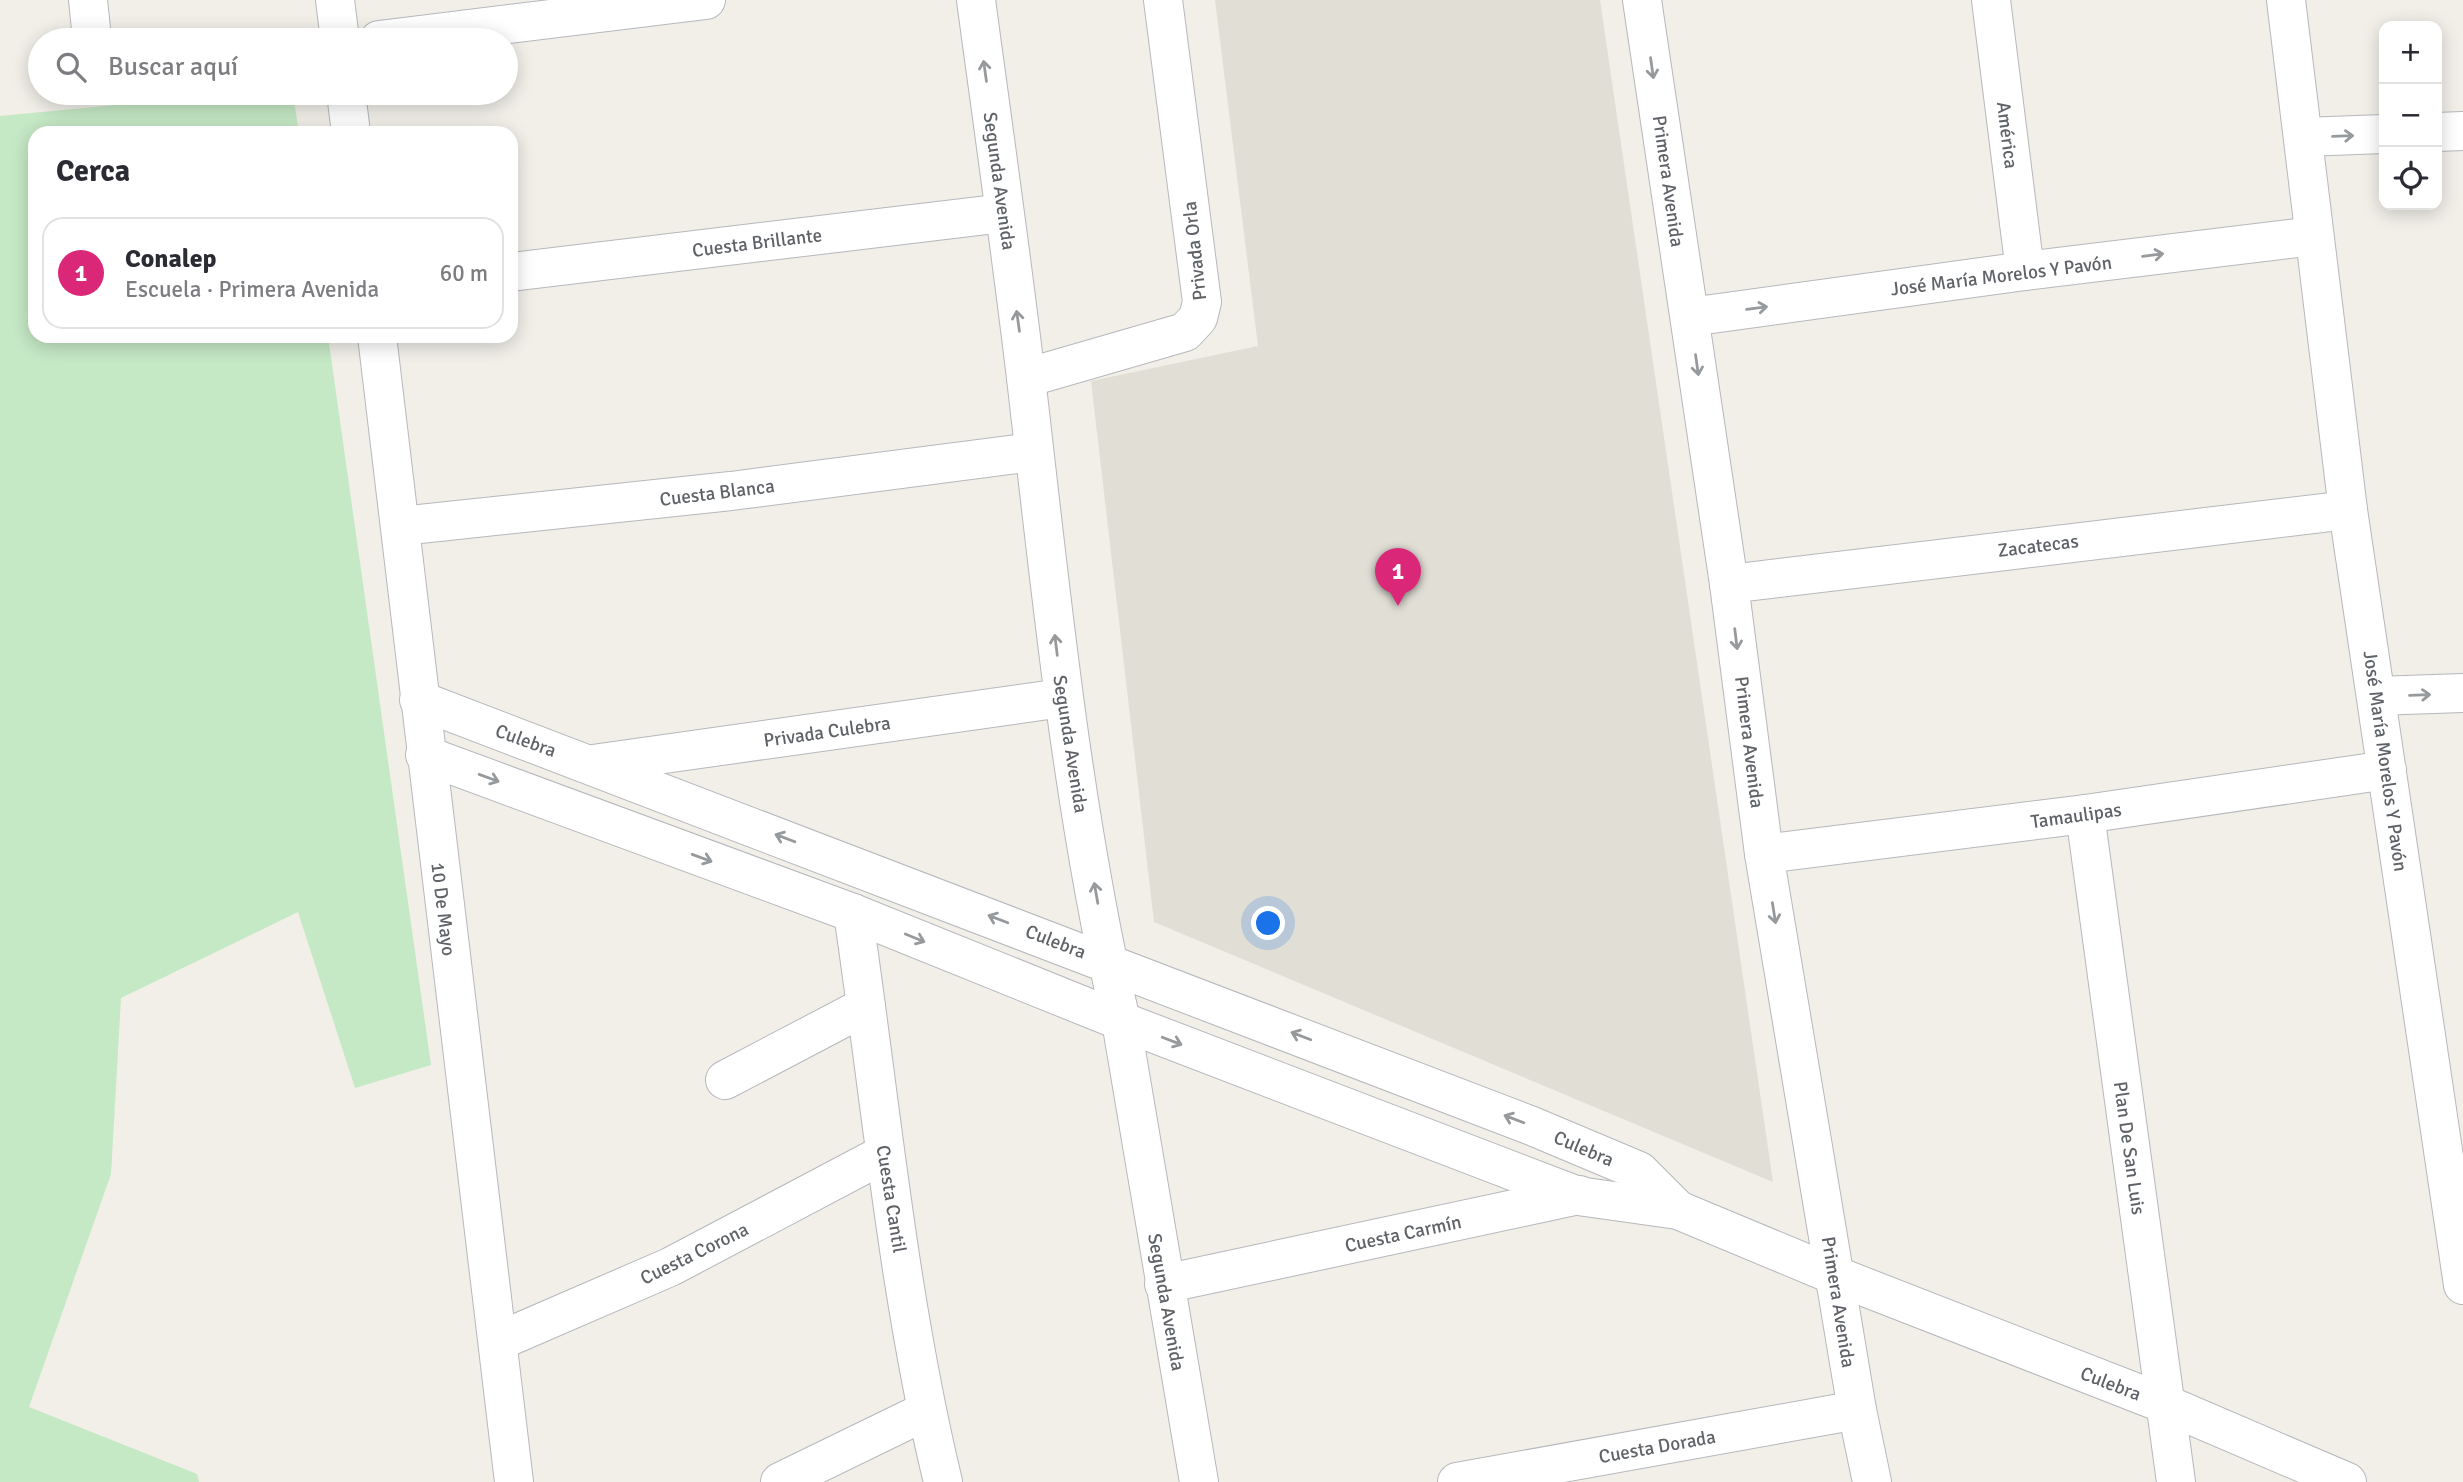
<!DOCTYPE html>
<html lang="es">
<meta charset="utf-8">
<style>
:root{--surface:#fff;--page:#f2f2f3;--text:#2b2b33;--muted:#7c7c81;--line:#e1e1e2;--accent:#db2777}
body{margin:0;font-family:Signika,sans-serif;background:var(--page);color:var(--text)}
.controls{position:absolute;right:21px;top:21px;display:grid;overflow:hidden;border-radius:14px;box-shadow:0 4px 18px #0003}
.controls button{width:63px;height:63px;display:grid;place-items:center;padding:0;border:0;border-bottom:2px solid var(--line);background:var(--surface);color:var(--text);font:35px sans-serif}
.you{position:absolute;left:1269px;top:924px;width:24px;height:24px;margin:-18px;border:5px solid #fff;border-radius:50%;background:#1a73e8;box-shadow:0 0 0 10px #1a73e833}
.badge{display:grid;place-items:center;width:46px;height:46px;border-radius:50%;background:var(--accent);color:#fff;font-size:23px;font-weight:700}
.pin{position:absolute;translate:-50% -58px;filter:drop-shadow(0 2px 4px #0008)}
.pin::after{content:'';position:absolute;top:37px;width:24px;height:21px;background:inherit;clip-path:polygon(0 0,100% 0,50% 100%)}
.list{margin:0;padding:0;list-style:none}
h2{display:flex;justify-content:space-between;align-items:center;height:91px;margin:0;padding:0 28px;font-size:30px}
h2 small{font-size:23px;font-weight:400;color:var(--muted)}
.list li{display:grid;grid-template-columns:46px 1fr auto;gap:21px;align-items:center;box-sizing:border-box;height:112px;margin:0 14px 14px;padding:0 14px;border:2px solid var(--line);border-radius:21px}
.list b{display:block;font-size:26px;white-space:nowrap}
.list p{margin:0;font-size:23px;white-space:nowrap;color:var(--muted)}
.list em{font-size:23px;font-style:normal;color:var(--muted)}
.icon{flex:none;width:38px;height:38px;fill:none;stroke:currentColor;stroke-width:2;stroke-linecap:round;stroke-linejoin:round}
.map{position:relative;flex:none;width:2463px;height:1482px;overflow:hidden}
.search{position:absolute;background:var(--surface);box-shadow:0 4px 18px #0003;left:28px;top:28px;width:490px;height:77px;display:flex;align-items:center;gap:18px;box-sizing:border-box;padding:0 24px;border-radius:38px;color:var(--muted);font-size:26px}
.panel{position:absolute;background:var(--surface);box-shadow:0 4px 18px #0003;left:28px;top:126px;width:490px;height:217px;border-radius:21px}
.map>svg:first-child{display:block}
.education{fill:#e1ded6}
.green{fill:#c5e8c5}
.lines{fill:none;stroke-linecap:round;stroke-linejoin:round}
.street-casing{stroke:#b5b8bc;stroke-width:40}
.street{stroke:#fff;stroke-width:38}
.oneway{stroke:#979a9d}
.labels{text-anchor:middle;stroke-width:5;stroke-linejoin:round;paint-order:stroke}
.street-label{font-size:19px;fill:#5f6368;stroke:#fff}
</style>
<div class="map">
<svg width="2463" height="1482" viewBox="0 0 2463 1482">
<rect width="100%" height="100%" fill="#f1efe8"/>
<!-- education -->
<path class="education" d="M1215,0H1600L1773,1182L1154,922L1091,381L1258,346Z"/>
<!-- green -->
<path class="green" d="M242,93H293L299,133H35V336H328L431,1065L355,1088L298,912L121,998L111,1174L29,1407L197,1474L199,1482H0V116Z"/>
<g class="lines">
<defs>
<g id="street">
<path d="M88,0L91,29"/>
<path d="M335,0L340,40"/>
<path d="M976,0C993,126 1011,252 1026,378C1051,593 1072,810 1121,1021L1199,1482"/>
<path d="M1642,0L1729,584L1764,854L1857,1410L1872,1482"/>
<path d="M1991,0L2025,271"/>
<path d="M2286,0L2348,510L2463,1285"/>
<path d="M379,40L706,0"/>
<path d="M346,93L351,133"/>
<path d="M2437,132L2463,131"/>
<path d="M2303,137L2384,134"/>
<path d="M511,272L1004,213"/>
<path d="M1690,317L2025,271L2314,236"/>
<path d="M377,336L514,1482"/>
<path d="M1026,378L1185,332L1198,318L1202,302L1163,0"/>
<path d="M401,526L731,491L1033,452"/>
<path d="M1729,584L2348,510"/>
<path d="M2376,696L2463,693"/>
<path d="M419,700L1532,1126L1639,1171L1678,1210"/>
<path d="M425,755L853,913L1121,1021L1578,1196L1678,1210L1834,1275L2165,1404L2347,1482"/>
<path d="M593,764L1062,698"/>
<path d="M2085,814L2176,1482"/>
<path d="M1764,854L2085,814L2387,770"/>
<path d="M853,913C881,1103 898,1295 943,1482"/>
<path d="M725,1080L866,1006"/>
<path d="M1164,1284L1579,1195"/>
<path d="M499,1341L670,1267L884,1154"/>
<path d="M780,1482L926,1411"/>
<path d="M1457,1482L1857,1410"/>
</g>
</defs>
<!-- street casing -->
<use href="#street" class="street-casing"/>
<!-- street -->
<use href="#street" class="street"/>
</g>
<!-- one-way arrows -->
<defs><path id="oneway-shaft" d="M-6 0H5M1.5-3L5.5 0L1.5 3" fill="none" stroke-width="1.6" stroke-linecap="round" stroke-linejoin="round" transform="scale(1.75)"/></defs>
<g class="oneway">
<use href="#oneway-shaft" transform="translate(1652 68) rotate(82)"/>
<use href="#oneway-shaft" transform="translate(985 71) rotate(-98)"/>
<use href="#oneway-shaft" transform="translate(2343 136) rotate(-2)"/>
<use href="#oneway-shaft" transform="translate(2153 255) rotate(-7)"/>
<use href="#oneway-shaft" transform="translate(1757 308) rotate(-8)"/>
<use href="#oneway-shaft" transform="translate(1018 321) rotate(-98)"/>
<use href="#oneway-shaft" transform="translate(1697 365) rotate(82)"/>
<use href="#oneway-shaft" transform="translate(1736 639) rotate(83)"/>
<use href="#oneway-shaft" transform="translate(1056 645) rotate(-97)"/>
<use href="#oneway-shaft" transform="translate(2420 695) rotate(-2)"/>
<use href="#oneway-shaft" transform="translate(489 778) rotate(20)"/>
<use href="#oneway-shaft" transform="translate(785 838) rotate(-159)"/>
<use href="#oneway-shaft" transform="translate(702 858) rotate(20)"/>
<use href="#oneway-shaft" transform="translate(1096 893) rotate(-100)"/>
<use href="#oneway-shaft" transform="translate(1774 913) rotate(81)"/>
<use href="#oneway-shaft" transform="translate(998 919) rotate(-159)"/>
<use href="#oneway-shaft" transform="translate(915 938) rotate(22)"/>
<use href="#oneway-shaft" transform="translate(1301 1036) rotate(-159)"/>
<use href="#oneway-shaft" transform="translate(1172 1041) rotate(21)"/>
<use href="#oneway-shaft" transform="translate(1514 1119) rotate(-159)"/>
</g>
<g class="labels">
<!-- street labels -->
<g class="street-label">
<text transform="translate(2008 135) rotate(83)" y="7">América</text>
<text transform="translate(1000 181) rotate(82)" y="7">Segunda Avenida</text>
<text transform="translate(1669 181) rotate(82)" y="7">Primera Avenida</text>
<text transform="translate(757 242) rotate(-7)" y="7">Cuesta Brillante</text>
<text transform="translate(1194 251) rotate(-96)" y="7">Privada Orla</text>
<text transform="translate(2001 275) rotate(-7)" y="7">José María Morelos Y Pavón</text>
<text transform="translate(717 492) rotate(-7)" y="7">Cuesta Blanca</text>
<text transform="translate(2038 545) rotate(-7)" y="7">Zacatecas</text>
<text transform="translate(827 731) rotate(-8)" y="7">Privada Culebra</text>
<text transform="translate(526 740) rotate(20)" y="7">Culebra</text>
<text transform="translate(1750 742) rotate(83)" y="7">Primera Avenida</text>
<text transform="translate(1071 744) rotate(81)" y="7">Segunda Avenida</text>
<text transform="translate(2386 761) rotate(82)" y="7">José María Morelos Y Pavón</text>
<text transform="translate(2076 815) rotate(-8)" y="7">Tamaulipas</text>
<text transform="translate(444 909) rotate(83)" y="7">10 De Mayo</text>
<text transform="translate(1056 941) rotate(21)" y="7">Culebra</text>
<text transform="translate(1584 1148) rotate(23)" y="7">Culebra</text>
<text transform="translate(2130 1148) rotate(82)" y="7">Plan De San Luis</text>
<text transform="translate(892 1199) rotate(81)" y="7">Cuesta Cantil</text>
<text transform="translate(1403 1233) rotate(-12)" y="7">Cuesta Carmín</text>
<text transform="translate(694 1253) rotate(-26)" y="7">Cuesta Corona</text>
<text transform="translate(1167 1302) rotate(80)" y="7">Segunda Avenida</text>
<text transform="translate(1839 1302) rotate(81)" y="7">Primera Avenida</text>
<text transform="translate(2111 1383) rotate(21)" y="7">Culebra</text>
<text transform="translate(1657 1446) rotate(-10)" y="7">Cuesta Dorada</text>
</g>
</g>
</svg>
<div class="controls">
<button>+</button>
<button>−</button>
<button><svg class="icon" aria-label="locate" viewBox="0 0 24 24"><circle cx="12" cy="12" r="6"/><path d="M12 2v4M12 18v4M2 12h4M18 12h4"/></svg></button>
</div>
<div class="you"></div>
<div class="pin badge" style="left:1398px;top:606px">1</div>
<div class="search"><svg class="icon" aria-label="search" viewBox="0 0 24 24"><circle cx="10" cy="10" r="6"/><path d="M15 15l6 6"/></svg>Buscar aquí</div>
<section class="panel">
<h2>Cerca<small></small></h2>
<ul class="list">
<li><span class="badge">1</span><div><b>Conalep</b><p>Escuela · Primera Avenida</p></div><em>60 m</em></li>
</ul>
</section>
</div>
